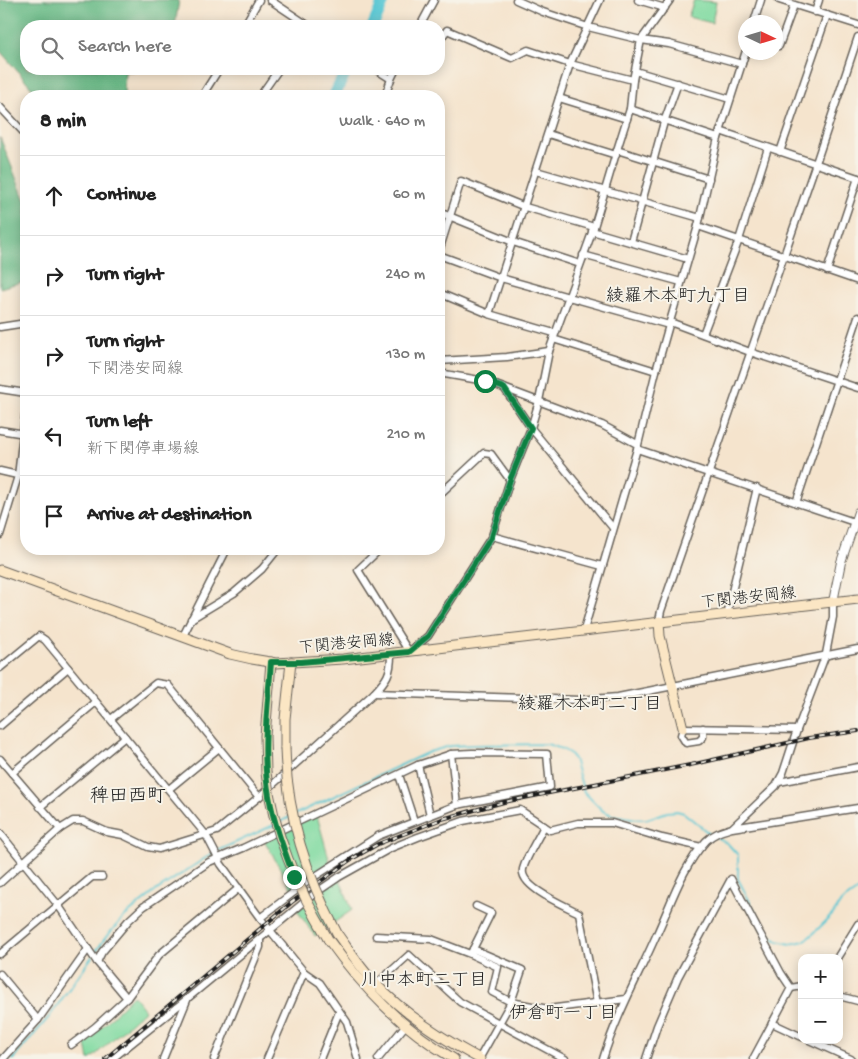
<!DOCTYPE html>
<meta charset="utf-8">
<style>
:root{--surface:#fff;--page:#f6f6f6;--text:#222;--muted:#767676;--line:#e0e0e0}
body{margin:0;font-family:"Gochi Hand","Klee One",sans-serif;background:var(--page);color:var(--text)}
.controls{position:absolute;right:15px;bottom:15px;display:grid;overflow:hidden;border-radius:10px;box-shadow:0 2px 12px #0003}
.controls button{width:45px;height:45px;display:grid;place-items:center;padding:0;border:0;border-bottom:1px solid var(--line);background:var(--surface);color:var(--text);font:25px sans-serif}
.compass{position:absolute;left:738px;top:15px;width:45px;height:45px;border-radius:50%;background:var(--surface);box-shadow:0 2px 12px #0003;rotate:94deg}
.stop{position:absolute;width:15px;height:15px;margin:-11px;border:4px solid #0b8043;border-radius:50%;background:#fff}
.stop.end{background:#0b8043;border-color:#fff;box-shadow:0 1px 5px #0008}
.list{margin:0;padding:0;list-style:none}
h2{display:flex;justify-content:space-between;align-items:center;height:65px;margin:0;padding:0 20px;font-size:21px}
h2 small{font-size:16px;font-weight:400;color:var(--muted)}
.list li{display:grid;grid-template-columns:32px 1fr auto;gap:15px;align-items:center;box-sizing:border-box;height:80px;padding:0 20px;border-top:1px solid var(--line)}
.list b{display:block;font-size:19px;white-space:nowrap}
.list p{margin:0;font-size:16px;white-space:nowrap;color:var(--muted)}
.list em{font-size:16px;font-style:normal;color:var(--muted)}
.icon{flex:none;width:28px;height:28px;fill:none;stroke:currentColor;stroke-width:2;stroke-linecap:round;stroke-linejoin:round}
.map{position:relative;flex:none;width:858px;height:1059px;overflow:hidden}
.search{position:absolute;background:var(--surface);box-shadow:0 2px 12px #0003;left:20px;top:20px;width:425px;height:55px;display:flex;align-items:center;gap:12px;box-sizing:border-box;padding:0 18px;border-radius:20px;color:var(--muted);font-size:19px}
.panel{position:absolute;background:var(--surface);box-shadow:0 2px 12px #0003;left:20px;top:90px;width:425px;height:465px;border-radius:20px}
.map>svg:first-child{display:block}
.green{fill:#7fdaa0;stroke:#4e7b5e}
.forest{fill:#67ba86;stroke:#426b51}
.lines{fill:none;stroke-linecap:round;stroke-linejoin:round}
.stream{stroke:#5bc7d3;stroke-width:2}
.river{stroke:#5bc7d3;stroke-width:12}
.minor-casing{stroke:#68625a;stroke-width:9}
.tertiary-casing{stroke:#68625a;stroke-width:10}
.secondary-casing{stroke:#68625a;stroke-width:11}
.minor{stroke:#fff;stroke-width:6}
.tertiary{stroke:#fff;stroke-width:8}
.secondary{stroke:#fbe6c4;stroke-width:9}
.rail-casing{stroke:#1c1c1c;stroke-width:4}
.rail{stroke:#f7f3e8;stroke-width:2;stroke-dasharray:5.5;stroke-linecap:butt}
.secondary-bridge-casing{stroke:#68625a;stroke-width:11;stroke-linecap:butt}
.secondary-bridge{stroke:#fbe6c4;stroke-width:9}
.route{stroke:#0b8043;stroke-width:6}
.labels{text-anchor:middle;stroke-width:4;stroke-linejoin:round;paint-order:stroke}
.street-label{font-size:16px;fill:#1c1c1c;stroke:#f7f3e8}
.neighbourhood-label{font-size:18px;fill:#1c1c1c;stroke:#f7f3e8}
.quarter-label{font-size:19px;fill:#1c1c1c;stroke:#f7f3e8}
</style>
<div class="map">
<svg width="858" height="1059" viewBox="0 0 858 1059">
<rect width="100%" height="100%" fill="#f7f3e8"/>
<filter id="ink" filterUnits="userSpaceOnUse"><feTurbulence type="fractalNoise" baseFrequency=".02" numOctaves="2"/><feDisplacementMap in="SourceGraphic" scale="10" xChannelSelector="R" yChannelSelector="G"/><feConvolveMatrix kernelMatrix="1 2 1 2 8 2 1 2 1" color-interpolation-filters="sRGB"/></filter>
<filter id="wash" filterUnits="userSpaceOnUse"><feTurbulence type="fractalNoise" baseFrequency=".0096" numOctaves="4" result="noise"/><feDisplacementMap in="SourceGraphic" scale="20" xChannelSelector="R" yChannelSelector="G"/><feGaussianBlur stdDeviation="1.12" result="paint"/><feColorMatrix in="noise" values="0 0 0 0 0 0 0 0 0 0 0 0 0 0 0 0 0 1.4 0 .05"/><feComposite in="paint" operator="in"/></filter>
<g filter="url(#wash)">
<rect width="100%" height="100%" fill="#f5e4cd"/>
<!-- green -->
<g class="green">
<path d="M694,0L716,2L712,23L688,17Z"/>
<path d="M316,812L331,866L294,893L263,838Z"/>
<path d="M339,877L352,910L315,936L296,909Z"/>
<path d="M133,995L145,1010L91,1059H89L85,1041L107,1022Z"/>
</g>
<!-- forest -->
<g class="forest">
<path d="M0,0H179L175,26H26V69H148L125,72L124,96H39L0,51Z"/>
<path d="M0,137L26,203V281L0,288Z"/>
</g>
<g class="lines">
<!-- stream -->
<g class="stream">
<path d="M296,814L429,752L450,746L471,745L547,744L562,749L569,753L574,759L584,792L603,811L612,815L638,819H647L667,812L677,811L684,813L711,835"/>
<path d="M278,823L290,817"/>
<path d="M716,837L728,844L738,855V879L765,931L777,941L791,944L804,941L813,934L833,914L841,902L858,890"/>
<path d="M217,851L274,825"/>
<path d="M13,1059L49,1017L106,937L125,916L157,890L213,853"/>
</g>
<!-- river -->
<g class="river">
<path d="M373,26L384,0"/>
<path d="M334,96L347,69"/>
</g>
</g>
</g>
<g filter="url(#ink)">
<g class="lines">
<defs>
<g id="minor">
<path d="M270,0L309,26"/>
<path d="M516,0L543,12L588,27L641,40L669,44L742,64"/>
<path d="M638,0L665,8"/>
<path d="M779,0L858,25"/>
<path d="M815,12L819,0"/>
<path d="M754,22L761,0"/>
<path d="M244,26L259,0"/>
<path d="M420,26L434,0"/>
<path d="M439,41L447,30L512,58L528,50L570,64L633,80"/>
<path d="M776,45L779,46L794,5"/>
<path d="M375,69L391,79"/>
<path d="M635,71L730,99"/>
<path d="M202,96L219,69"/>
<path d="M260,96L279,69"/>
<path d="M385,96L391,79L396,69"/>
<path d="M559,98L627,119"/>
<path d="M0,107L26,135"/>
<path d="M630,109L718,138"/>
<path d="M720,131L858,178"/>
<path d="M548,134L616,155"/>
<path d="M617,150L709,179"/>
<path d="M780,152L827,15"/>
<path d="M536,171L700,218"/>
<path d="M439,212L513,242L580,264"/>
<path d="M698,226L858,281"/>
<path d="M592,231L688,259"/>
<path d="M631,242L664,122L678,83"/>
<path d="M439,251L461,181L525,207L594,227"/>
<path d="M439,255L501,278L669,325L656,371"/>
<path d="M583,255L681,282"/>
<path d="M827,271L858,178"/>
<path d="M439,293L489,314L554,333"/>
<path d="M489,314L570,64L600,0"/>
<path d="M670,322L750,352L858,388"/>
<path d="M669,325L698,226L718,138L746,51"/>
<path d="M0,327L26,323"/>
<path d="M703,334L739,240L768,148"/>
<path d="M553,339L656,371L637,449L584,630"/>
<path d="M439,361L507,357L549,351"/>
<path d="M439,373L485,381L602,425L637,444"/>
<path d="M504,388L531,428L613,528"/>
<path d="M0,389L26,393"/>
<path d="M0,430L25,434"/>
<path d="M637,449L854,522"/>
<path d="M0,471L26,477"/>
<path d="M439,495L484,453L491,454L510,480"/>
<path d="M796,503L858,317"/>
<path d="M0,535L18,476L26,408"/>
<path d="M492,536L602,566"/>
<path d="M380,549L358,570L409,652L428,636L492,536L510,480L531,428L539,401L549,351L594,227L617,150L630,109L633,80L641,40L670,0"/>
<path d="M728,614L729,604L757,488"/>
<path d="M191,619L234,593L262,569L278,549"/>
<path d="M659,621L661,611L816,163L858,37"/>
<path d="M183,636L227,549"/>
<path d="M0,668L39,636L45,640L206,835L221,864L260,918L304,972L320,983L347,1022L358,1059"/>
<path d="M374,693L579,700L618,697L858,649"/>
<path d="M111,719L156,683L168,685L259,797"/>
<path d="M0,726L68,668"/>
<path d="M703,728V737L699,741L686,743L681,735L683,728L797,730"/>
<path d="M451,754L457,805"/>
<path d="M0,759L60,829"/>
<path d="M418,765L430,815"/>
<path d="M12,773L96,702"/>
<path d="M399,775L414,821"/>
<path d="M779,782L858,767"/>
<path d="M169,789L219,748"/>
<path d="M40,807L125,737"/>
<path d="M544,826C538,839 527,855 523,869C519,887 566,906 579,913L597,1003"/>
<path d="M733,827L776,786L783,773L797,730L826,654L833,617V602"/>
<path d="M0,833L58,905L97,962L127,998"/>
<path d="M0,883L60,829L73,821H83L107,832L123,835L148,847L159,849L217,831L259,797L374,693C387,679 391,674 391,654"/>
<path d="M376,936L431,939L470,954L498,967L492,992L511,1002L548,1009L626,999"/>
<path d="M473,949L522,970L511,1002L479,1059"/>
<path d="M472,951L491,913L476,906"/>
<path d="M0,954L92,877H102"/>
<path d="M837,958L858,924"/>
<path d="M97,962L102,952L128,921L143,907L209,862L243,848L418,765L451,754L472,753L547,754L550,787L457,805L378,836L311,879L260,918"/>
<path d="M0,974L38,1020"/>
<path d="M373,987L409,955L460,1002L565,1059"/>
<path d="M791,988L802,986"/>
<path d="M839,996L858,1001"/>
<path d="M772,1023L802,1037"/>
<path d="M809,1040L851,1059"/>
<path d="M71,1045L95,1027L127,998L159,955L239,888"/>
<path d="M3,1059L38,1020L88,949"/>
<path d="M112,1059L188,998L314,894L339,877L391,848L418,837L463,821L520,810L550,830L578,823H612L662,838L701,847"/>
<path d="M163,1059L187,1000"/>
<path d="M214,1059L260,947V939"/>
<path d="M267,1059L304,972"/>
<path d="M320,1059L339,1012"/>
<path d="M378,1059L405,1026"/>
<path d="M603,1059C616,1016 638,977 656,936C671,904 682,867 706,841C714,833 722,831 732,828L858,808"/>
<path d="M646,1059L657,1026L678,977L731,879L781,973L791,988"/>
<path d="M753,1059L791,988"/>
</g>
<path id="tertiary" d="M833,602L841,562L858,512"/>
<g id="secondary">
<path d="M0,570L230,654L252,659L276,663L343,659L858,599"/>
<path d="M659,621L660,636L683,728"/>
<path d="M285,748V719L291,662"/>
<path d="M266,773L265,736L271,662"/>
<path d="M338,935C349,950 359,966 372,980C402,1013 441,1038 480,1059"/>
<path d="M328,939C364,989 400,1027 454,1059"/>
</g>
</defs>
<!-- minor casing -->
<use href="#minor" class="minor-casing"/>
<!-- tertiary casing -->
<use href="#tertiary" class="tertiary-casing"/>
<!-- secondary casing -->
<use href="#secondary" class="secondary-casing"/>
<!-- minor -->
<use href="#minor" class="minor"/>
<!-- tertiary -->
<use href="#tertiary" class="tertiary"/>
<!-- secondary -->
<use href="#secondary" class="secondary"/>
<defs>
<path id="rail" d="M105,1059L292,902L350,860L378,844L442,819L504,802L695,764L809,738L858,731"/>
</defs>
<!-- rail casing -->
<use href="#rail" class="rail-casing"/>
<!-- rail -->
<use href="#rail" class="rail"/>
<defs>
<g id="secondary-bridge">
<path d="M285,748C287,816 306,875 338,935"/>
<path d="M266,773C273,833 297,887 328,939"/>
</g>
</defs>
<!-- secondary-bridge casing -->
<use href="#secondary-bridge" class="secondary-bridge-casing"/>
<!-- secondary-bridge -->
<use href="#secondary-bridge" class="secondary-bridge"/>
</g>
</g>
<g class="lines" filter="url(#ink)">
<!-- route -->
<path class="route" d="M294,877C284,850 274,824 269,796C261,752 268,706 271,662H301L409,652L428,636L492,536L510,480L531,428L504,388L485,381"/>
</g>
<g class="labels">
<!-- street labels -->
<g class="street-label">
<text transform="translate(748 596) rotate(-6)" y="6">下関港安岡線</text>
<text transform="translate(346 642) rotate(-5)" y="6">下関港安岡線</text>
</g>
<!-- neighbourhood labels -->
<g class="neighbourhood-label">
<text x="678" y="301">綾羅木本町九丁目</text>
<text x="590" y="709">綾羅木本町二丁目</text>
<text x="424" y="985">川中本町二丁目</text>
<text x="563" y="1018">伊倉町一丁目</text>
</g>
<!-- quarter labels -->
<g class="quarter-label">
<text x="128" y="801">稗田西町</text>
</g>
</g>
</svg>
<div class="controls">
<button>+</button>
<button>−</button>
</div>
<svg class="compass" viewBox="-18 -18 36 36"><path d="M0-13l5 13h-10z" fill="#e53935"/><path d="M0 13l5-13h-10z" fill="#767676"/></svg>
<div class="stop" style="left:485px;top:381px"></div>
<div class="stop end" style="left:294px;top:877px"></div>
<div class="search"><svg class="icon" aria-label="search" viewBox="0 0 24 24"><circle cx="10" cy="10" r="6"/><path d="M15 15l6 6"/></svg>Search here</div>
<section class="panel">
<h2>8 min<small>Walk · 640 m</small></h2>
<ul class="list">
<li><svg class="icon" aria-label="ahead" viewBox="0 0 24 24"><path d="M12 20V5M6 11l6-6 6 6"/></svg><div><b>Continue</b></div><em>60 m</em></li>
<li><svg class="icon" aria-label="right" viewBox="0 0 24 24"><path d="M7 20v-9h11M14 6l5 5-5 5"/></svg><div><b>Turn right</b></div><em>240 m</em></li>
<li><svg class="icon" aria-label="right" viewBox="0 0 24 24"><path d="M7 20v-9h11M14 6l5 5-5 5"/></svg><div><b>Turn right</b><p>下関港安岡線</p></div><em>130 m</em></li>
<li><svg class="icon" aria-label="left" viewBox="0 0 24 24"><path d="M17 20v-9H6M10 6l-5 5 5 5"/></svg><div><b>Turn left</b><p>新下関停車場線</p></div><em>210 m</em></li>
<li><svg class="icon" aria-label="arrive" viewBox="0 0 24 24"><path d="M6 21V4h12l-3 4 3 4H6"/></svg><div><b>Arrive at destination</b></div></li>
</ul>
</section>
</div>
